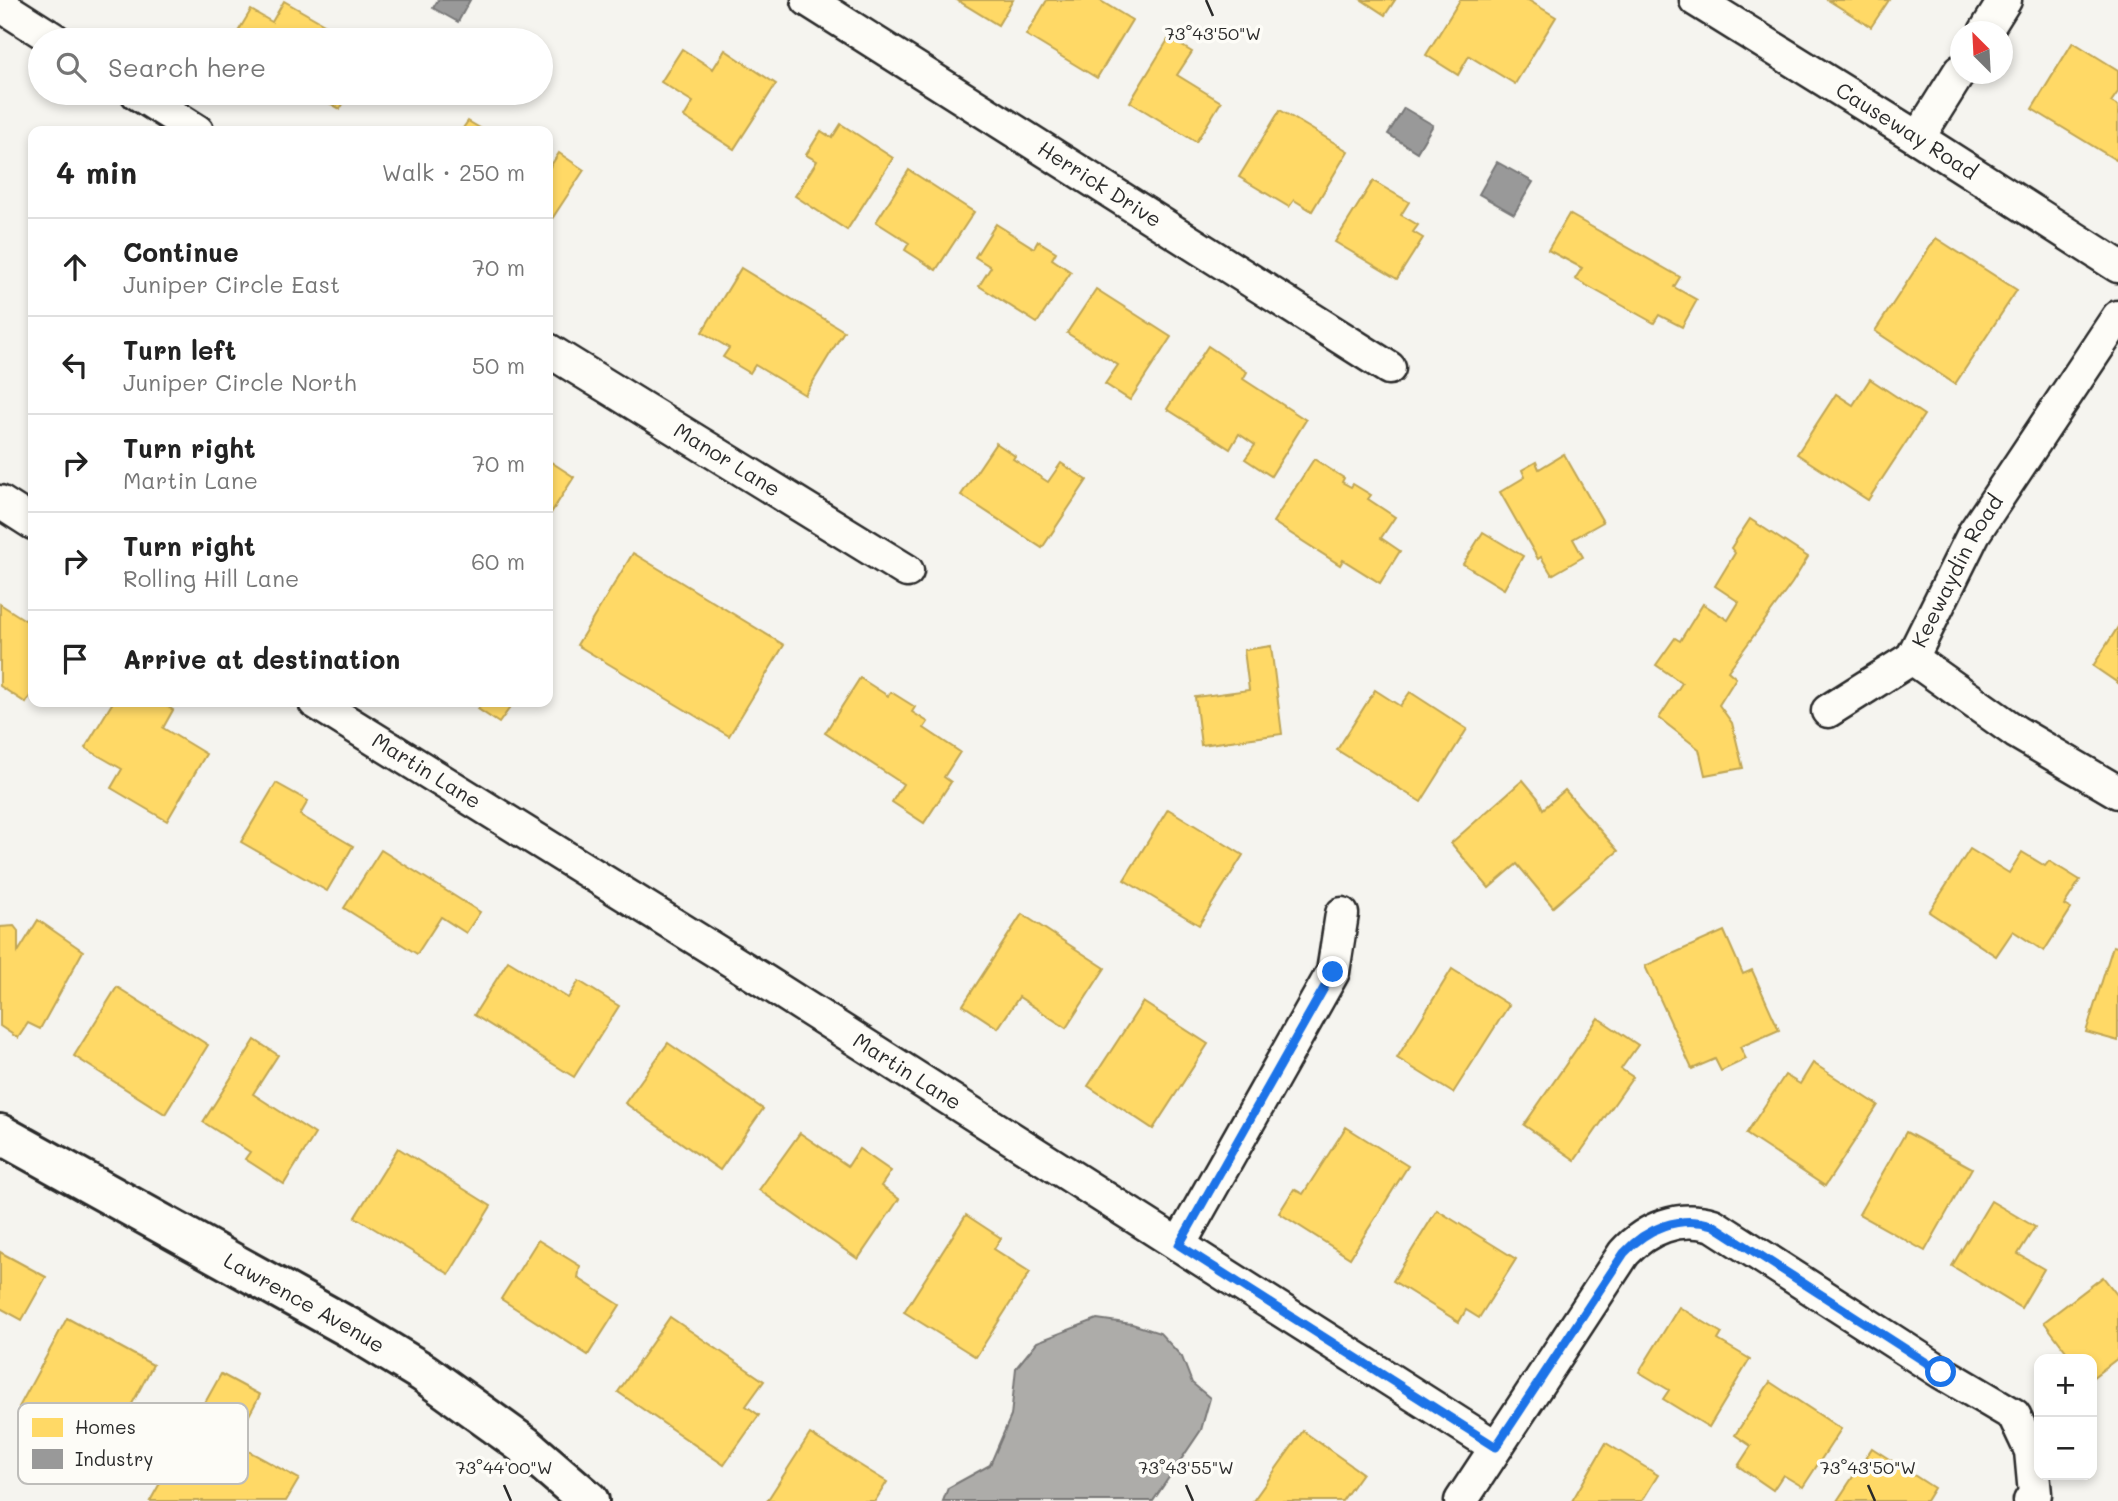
<!DOCTYPE html>
<meta charset="utf-8">
<style>
:root{--surface:#fff;--page:#f6f6f6;--text:#222;--muted:#767676;--line:#e0e0e0}
body{margin:0;font-family:Mali,sans-serif;background:var(--page);color:var(--text)}
.controls{position:absolute;right:21px;bottom:21px;display:grid;overflow:hidden;border-radius:14px;box-shadow:0 4px 10px #0003}
.controls button{width:63px;height:63px;display:grid;place-items:center;padding:0;border:0;border-bottom:2px solid var(--line);background:var(--surface);color:var(--text);font:35px sans-serif}
.compass{position:absolute;left:1950px;top:21px;width:63px;height:63px;border-radius:50%;background:var(--surface);box-shadow:0 4px 10px #0003;rotate:336deg}
.stop{position:absolute;width:21px;height:21px;margin:-16px;border:5px solid #1a73e8;border-radius:50%;background:#fff}
.stop.end{background:#1a73e8;border-color:#fff;box-shadow:0 2px 7px #0008}
.list{margin:0;padding:0;list-style:none}
h2{display:flex;justify-content:space-between;align-items:center;height:91px;margin:0;padding:0 28px;font-size:30px}
h2 small{font-size:23px;font-weight:400;color:var(--muted)}
.list li{display:grid;grid-template-columns:46px 1fr auto;gap:21px;align-items:center;box-sizing:border-box;height:98px;padding:0 28px;border-top:2px solid var(--line)}
.list b{display:block;font-size:26px;white-space:nowrap}
.list p{margin:0;font-size:23px;white-space:nowrap;color:var(--muted)}
.list em{font-size:23px;font-style:normal;color:var(--muted)}
.icon{flex:none;width:38px;height:38px;fill:none;stroke:currentColor;stroke-width:2;stroke-linecap:round;stroke-linejoin:round}
.map{position:relative;flex:none;width:2118px;height:1501px;overflow:hidden}
.search{position:absolute;background:var(--surface);box-shadow:0 4px 10px #0003;left:28px;top:28px;width:525px;height:77px;display:flex;align-items:center;gap:18px;box-sizing:border-box;padding:0 24px;border-radius:38px;color:var(--muted);font-size:26px}
.panel{position:absolute;background:var(--surface);box-shadow:0 4px 10px #0003;left:28px;top:126px;width:525px;height:581px;border-radius:14px}
.map>svg:first-child{display:block}
.water{fill:#adaca9;stroke:#797877;stroke-width:2}
.homes{fill:#ffd966;stroke:#bfa554;stroke-width:2}
.industry{fill:#999;stroke:#787878;stroke-width:2}
.lines{fill:none;stroke-linecap:round;stroke-linejoin:round}
.street-casing{stroke:#2b2b2b;stroke-width:37}
.secondary-casing{stroke:#2b2b2b;stroke-width:44}
.street{stroke:#fdfcf7;stroke-width:32}
.secondary{stroke:#fdfcf7;stroke-width:38}
.route{stroke:#1a73e8;stroke-width:9}
.ticks{fill:none;stroke:#2b2b2b;stroke-width:2.5}
.labels{text-anchor:middle;stroke-width:7;stroke-linejoin:round;paint-order:stroke}
.street-label{font-size:21px;fill:#2b2b2b;stroke:#fdfcf7}
.key{fill:#fdfcf7;stroke:#bebdba;stroke-width:2}
.key-label{font-size:19px;fill:#2b2b2b}
.ticks-label{font-size:18px;text-anchor:middle;fill:#2b2b2b;stroke:#fdfcf7;stroke-width:7;stroke-linejoin:round;paint-order:stroke}
</style>
<div class="map">
<svg width="2118" height="1501" viewBox="0 0 2118 1501">
<rect width="100%" height="100%" fill="#f5f4ef"/>
<filter id="ink" filterUnits="userSpaceOnUse"><feTurbulence type="fractalNoise" baseFrequency=".0143" numOctaves="2"/><feDisplacementMap in="SourceGraphic" scale="14" xChannelSelector="R" yChannelSelector="G"/><feConvolveMatrix kernelMatrix="1 2 1 2 8 2 1 2 1" color-interpolation-filters="sRGB"/></filter>
<g filter="url(#ink)">
<!-- water -->
<path class="water" d="M1097,1319L1132,1324L1160,1333L1182,1357L1192,1383L1210,1398L1201,1430L1153,1501H943L948,1488L990,1465L1011,1416L1016,1368L1037,1342Z"/>
<!-- homes -->
<g class="homes">
<path d="M957,0H1013L998,25Z"/>
<path d="M1047,0H1099L1132,20L1097,78L1026,35Z"/>
<path d="M1362,0H1395L1385,15Z"/>
<path d="M1460,0H1528L1556,17L1515,84L1469,56L1458,75L1426,55Z"/>
<path d="M1828,0H1889L1871,27Z"/>
<path d="M284,1L352,40H233L251,10L272,22Z"/>
<path d="M1169,38L1192,52L1177,75L1221,102L1196,142L1130,102Z"/>
<path d="M2073,42L2118,70V92L2111,102L2118,106V156L2116,160L2032,109Z"/>
<path d="M682,49L713,69L725,50L776,84L734,149L684,117L693,102L661,82Z"/>
<path d="M311,93H350L340,109Z"/>
<path d="M1280,110L1348,151L1312,211L1294,200L1289,207L1239,177Z"/>
<path d="M468,121L485,131H461Z"/>
<path d="M841,124L893,158L847,230L795,196L817,161L806,155L821,131L832,138Z"/>
<path d="M559,153L584,170L548,225V170Z"/>
<path d="M909,170L974,212L936,270L905,250L909,243L876,222Z"/>
<path d="M1373,181L1409,202L1401,215L1418,225L1413,232L1423,238L1397,279L1335,242Z"/>
<path d="M1569,214L1680,277L1674,287L1697,300L1682,327L1659,315L1654,323L1575,279L1582,268L1548,250Z"/>
<path d="M996,224L1034,248L1038,241L1056,252L1052,259L1071,272L1037,323L979,286L991,267L975,257Z"/>
<path d="M1936,238L2017,290L1955,384L1875,331Z"/>
<path d="M741,268L844,331L805,395L755,365L750,373L723,357L729,348L702,332Z"/>
<path d="M1096,289L1171,337L1130,400L1105,384L1118,365L1067,333Z"/>
<path d="M1208,346L1247,372L1243,379L1306,420L1271,476L1245,459L1255,445L1239,434L1230,449L1167,409Z"/>
<path d="M1870,379L1924,415L1868,500L1797,454L1836,394L1853,405Z"/>
<path d="M996,443L1015,456L1013,459L1048,482L1061,463L1087,480L1042,548L961,495Z"/>
<path d="M1564,454L1603,522L1573,539L1583,557L1552,575L1541,557L1538,559L1500,492L1525,477L1522,470L1536,462L1539,469Z"/>
<path d="M1314,459L1344,478L1342,482L1351,487L1353,484L1371,495L1368,499L1395,517L1381,538L1400,551L1380,583L1343,560L1340,565L1273,522Z"/>
<path d="M548,460L574,477L551,513L548,511Z"/>
<path d="M1750,519L1808,557L1792,583L1728,671L1736,678L1719,705L1732,723L1743,768L1705,775L1699,749L1659,718L1682,683L1656,665L1675,638L1680,641L1703,604L1728,620L1739,602L1715,586L1735,553L1731,548Z"/>
<path d="M1483,532L1523,556L1504,589L1463,564Z"/>
<path d="M633,553L784,645L729,736L577,645Z"/>
<path d="M0,604L33,625V691L26,703L0,686Z"/>
<path d="M2118,627V683L2093,666Z"/>
<path d="M1271,646L1282,734L1201,745L1195,697L1249,690L1244,650Z"/>
<path d="M860,678L888,696L891,692L915,707L912,712L928,722L924,728L960,752L944,777L951,782L924,823L892,802L903,784L825,733Z"/>
<path d="M1375,690L1400,706L1410,692L1467,729L1421,802L1337,750Z"/>
<path d="M113,702H160L173,710L163,728L206,754L167,821L111,788L122,769L85,748Z"/>
<path d="M483,702H514L499,723L478,709Z"/>
<path d="M1523,780L1538,798L1543,809L1565,790L1618,851L1553,907L1517,864L1489,888L1451,843Z"/>
<path d="M276,783L308,801L300,815L353,846L327,891L241,842Z"/>
<path d="M1168,809L1243,855L1199,925L1124,880Z"/>
<path d="M1970,849L2009,873L2022,852L2045,866L2049,861L2080,880L2064,905L2071,909L2044,951L2013,931L1996,956L1929,912Z"/>
<path d="M381,850L480,912L466,933L441,917L417,954L344,908Z"/>
<path d="M1022,914L1105,968L1066,1028L1019,997L998,1028L963,1005Z"/>
<path d="M38,920L83,951L40,1029L28,1023L18,1038L0,1026V927L14,926L18,931V952Z"/>
<path d="M1724,931L1743,974L1752,970L1779,1030L1740,1047L1746,1059L1721,1071L1715,1059L1692,1069L1645,966Z"/>
<path d="M2113,946L2118,947V1041L2086,1032Z"/>
<path d="M508,961L568,998L579,981L619,1006L574,1077L474,1015Z"/>
<path d="M1452,969L1509,1005L1453,1093L1397,1058Z"/>
<path d="M117,987L208,1045L165,1114L74,1056Z"/>
<path d="M1143,1002L1208,1044L1153,1129L1088,1086Z"/>
<path d="M1598,1018L1638,1045L1621,1069L1633,1077L1575,1160L1524,1125Z"/>
<path d="M255,1040L278,1055L253,1094L315,1134L284,1184L245,1159L250,1152L203,1122Z"/>
<path d="M668,1043L763,1109L720,1170L625,1103Z"/>
<path d="M1813,1063L1878,1105L1825,1186L1746,1134L1785,1075L1800,1084Z"/>
<path d="M1346,1127L1408,1166L1350,1258L1279,1213L1294,1189L1303,1194Z"/>
<path d="M1906,1132L1972,1168L1925,1251L1859,1214Z"/>
<path d="M800,1133L848,1166L859,1149L891,1171L881,1186L899,1199L858,1259L759,1190Z"/>
<path d="M398,1148L491,1206L449,1274L355,1217Z"/>
<path d="M1991,1201L2035,1227L2018,1254L2044,1269L2021,1308L1952,1266Z"/>
<path d="M1437,1210L1516,1259L1479,1318L1466,1310L1459,1322L1393,1281Z"/>
<path d="M966,1215L1001,1238L994,1249L1030,1272L976,1357L904,1312Z"/>
<path d="M538,1240L580,1266L578,1278L620,1305L588,1355L501,1299Z"/>
<path d="M0,1252L46,1277L22,1320L0,1308Z"/>
<path d="M2103,1277L2118,1296V1358L2092,1378V1359H2072L2044,1322Z"/>
<path d="M1679,1307L1722,1333L1718,1340L1750,1359L1709,1427L1663,1399L1669,1390L1639,1372Z"/>
<path d="M670,1317L764,1381L746,1406L759,1415L724,1465L618,1392Z"/>
<path d="M67,1318L153,1365L112,1441L82,1424L75,1437L19,1407Z"/>
<path d="M221,1374L260,1395L234,1443L299,1479L286,1501H150Z"/>
<path d="M1770,1382L1841,1429L1803,1487L1783,1475L1773,1490L1738,1466L1751,1446L1735,1435Z"/>
<path d="M1303,1431L1362,1473L1342,1501H1253Z"/>
<path d="M810,1434L887,1482L875,1501H767Z"/>
<path d="M1606,1443L1658,1475L1642,1501H1572Z"/>
<path d="M1872,1448L1934,1488L1926,1501H1837Z"/>
</g>
<!-- industry -->
<g class="industry">
<path d="M438,0H470L458,22L433,8Z"/>
<path d="M1404,108L1433,125L1417,152L1388,134Z"/>
<path d="M1497,162L1533,182L1514,214L1479,194Z"/>
</g>
<g class="lines">
<defs>
<g id="street">
<path id="s1" d="M808,0L1389,368"/>
<path id="s2" d="M1696,0L1918,138L2118,266"/>
<path d="M0,5L55,40"/>
<path d="M1985,32L2005,0"/>
<path d="M137,93L197,131"/>
<path d="M1918,138L1960,71"/>
<path id="s3" d="M548,350L907,571"/>
<path d="M0,502L33,523"/>
<path id="s4" d="M1912,658L1974,533L2118,317"/>
<path d="M1912,658L2016,732L2118,792"/>
<path id="s5" d="M315,702L766,982L1496,1447"/>
<path d="M1828,711L1912,658"/>
<path d="M1179,1245L1333,972L1342,914"/>
<path d="M1461,1501L1624,1253C1647,1228 1679,1215 1713,1225L1941,1372L2014,1415L2031,1451L2035,1494L2030,1501"/>
</g>
<g id="secondary">
<path id="s6" d="M0,1134L350,1328L424,1373L524,1445L589,1501"/>
</g>
</defs>
<!-- street casing -->
<use href="#street" class="street-casing"/>
<!-- secondary casing -->
<use href="#secondary" class="secondary-casing"/>
<!-- street -->
<use href="#street" class="street"/>
<!-- secondary -->
<use href="#secondary" class="secondary"/>
</g>
</g>
<g class="lines" filter="url(#ink)">
<!-- route -->
<path class="route" d="M1333,972L1179,1245L1496,1447L1624,1253C1647,1228 1679,1215 1713,1225L1941,1372"/>
</g>
<!-- ticks -->
<path class="ticks" d="M1206,0L1213,16M504,1485L511,1501M1186,1485L1193,1501M1868,1485L1875,1501"/>
<g class="labels">
<!-- street labels -->
<g class="street-label">
<text dy="7" stroke="none"><textPath href="#s2" startOffset="248">Causeway Road</textPath></text>
<text dy="7" stroke="none"><textPath href="#s1" startOffset="345">Herrick Drive</textPath></text>
<text dy="7" stroke="none"><textPath href="#s3" startOffset="210">Manor Lane</textPath></text>
<text dy="7" stroke="none"><textPath href="#s4" startOffset="98">Keewaydin Road</textPath></text>
<text dy="7" stroke="none"><textPath href="#s5" startOffset="131">Martin Lane</textPath></text>
<text dy="7" stroke="none"><textPath href="#s5" startOffset="698">Martin Lane</textPath></text>
<text dy="7" stroke="none"><textPath href="#s6" startOffset="348">Lawrence Avenue</textPath></text>
</g>
</g>
<!-- legend -->
<rect x="18" y="1403" width="230" height="81" rx="10" class="key"/>
<rect x="32" y="1418" width="31" height="19" fill="#ffd966"/>
<rect x="32" y="1449" width="31" height="20" fill="#999"/>
<g class="key-label">
<text x="75" y="1434">Homes</text>
<text x="75" y="1466">Industry</text>
</g>
<g class="ticks-label">
<text x="1213" y="40">73°43'50"W</text>
<text x="504" y="1474">73°44'00"W</text>
<text x="1186" y="1474">73°43'55"W</text>
<text x="1868" y="1474">73°43'50"W</text>
</g>
</svg>
<div class="controls">
<button>+</button>
<button>−</button>
</div>
<svg class="compass" viewBox="-18 -18 36 36"><path d="M0-13l5 13h-10z" fill="#e53935"/><path d="M0 13l5-13h-10z" fill="#767676"/></svg>
<div class="stop" style="left:1941px;top:1372px"></div>
<div class="stop end" style="left:1333px;top:972px"></div>
<div class="search"><svg class="icon" aria-label="search" viewBox="0 0 24 24"><circle cx="10" cy="10" r="6"/><path d="M15 15l6 6"/></svg>Search here</div>
<section class="panel">
<h2>4 min<small>Walk · 250 m</small></h2>
<ul class="list">
<li><svg class="icon" aria-label="ahead" viewBox="0 0 24 24"><path d="M12 20V5M6 11l6-6 6 6"/></svg><div><b>Continue</b><p>Juniper Circle East</p></div><em>70 m</em></li>
<li><svg class="icon" aria-label="left" viewBox="0 0 24 24"><path d="M17 20v-9H6M10 6l-5 5 5 5"/></svg><div><b>Turn left</b><p>Juniper Circle North</p></div><em>50 m</em></li>
<li><svg class="icon" aria-label="right" viewBox="0 0 24 24"><path d="M7 20v-9h11M14 6l5 5-5 5"/></svg><div><b>Turn right</b><p>Martin Lane</p></div><em>70 m</em></li>
<li><svg class="icon" aria-label="right" viewBox="0 0 24 24"><path d="M7 20v-9h11M14 6l5 5-5 5"/></svg><div><b>Turn right</b><p>Rolling Hill Lane</p></div><em>60 m</em></li>
<li><svg class="icon" aria-label="arrive" viewBox="0 0 24 24"><path d="M6 21V4h12l-3 4 3 4H6"/></svg><div><b>Arrive at destination</b></div></li>
</ul>
</section>
</div>
